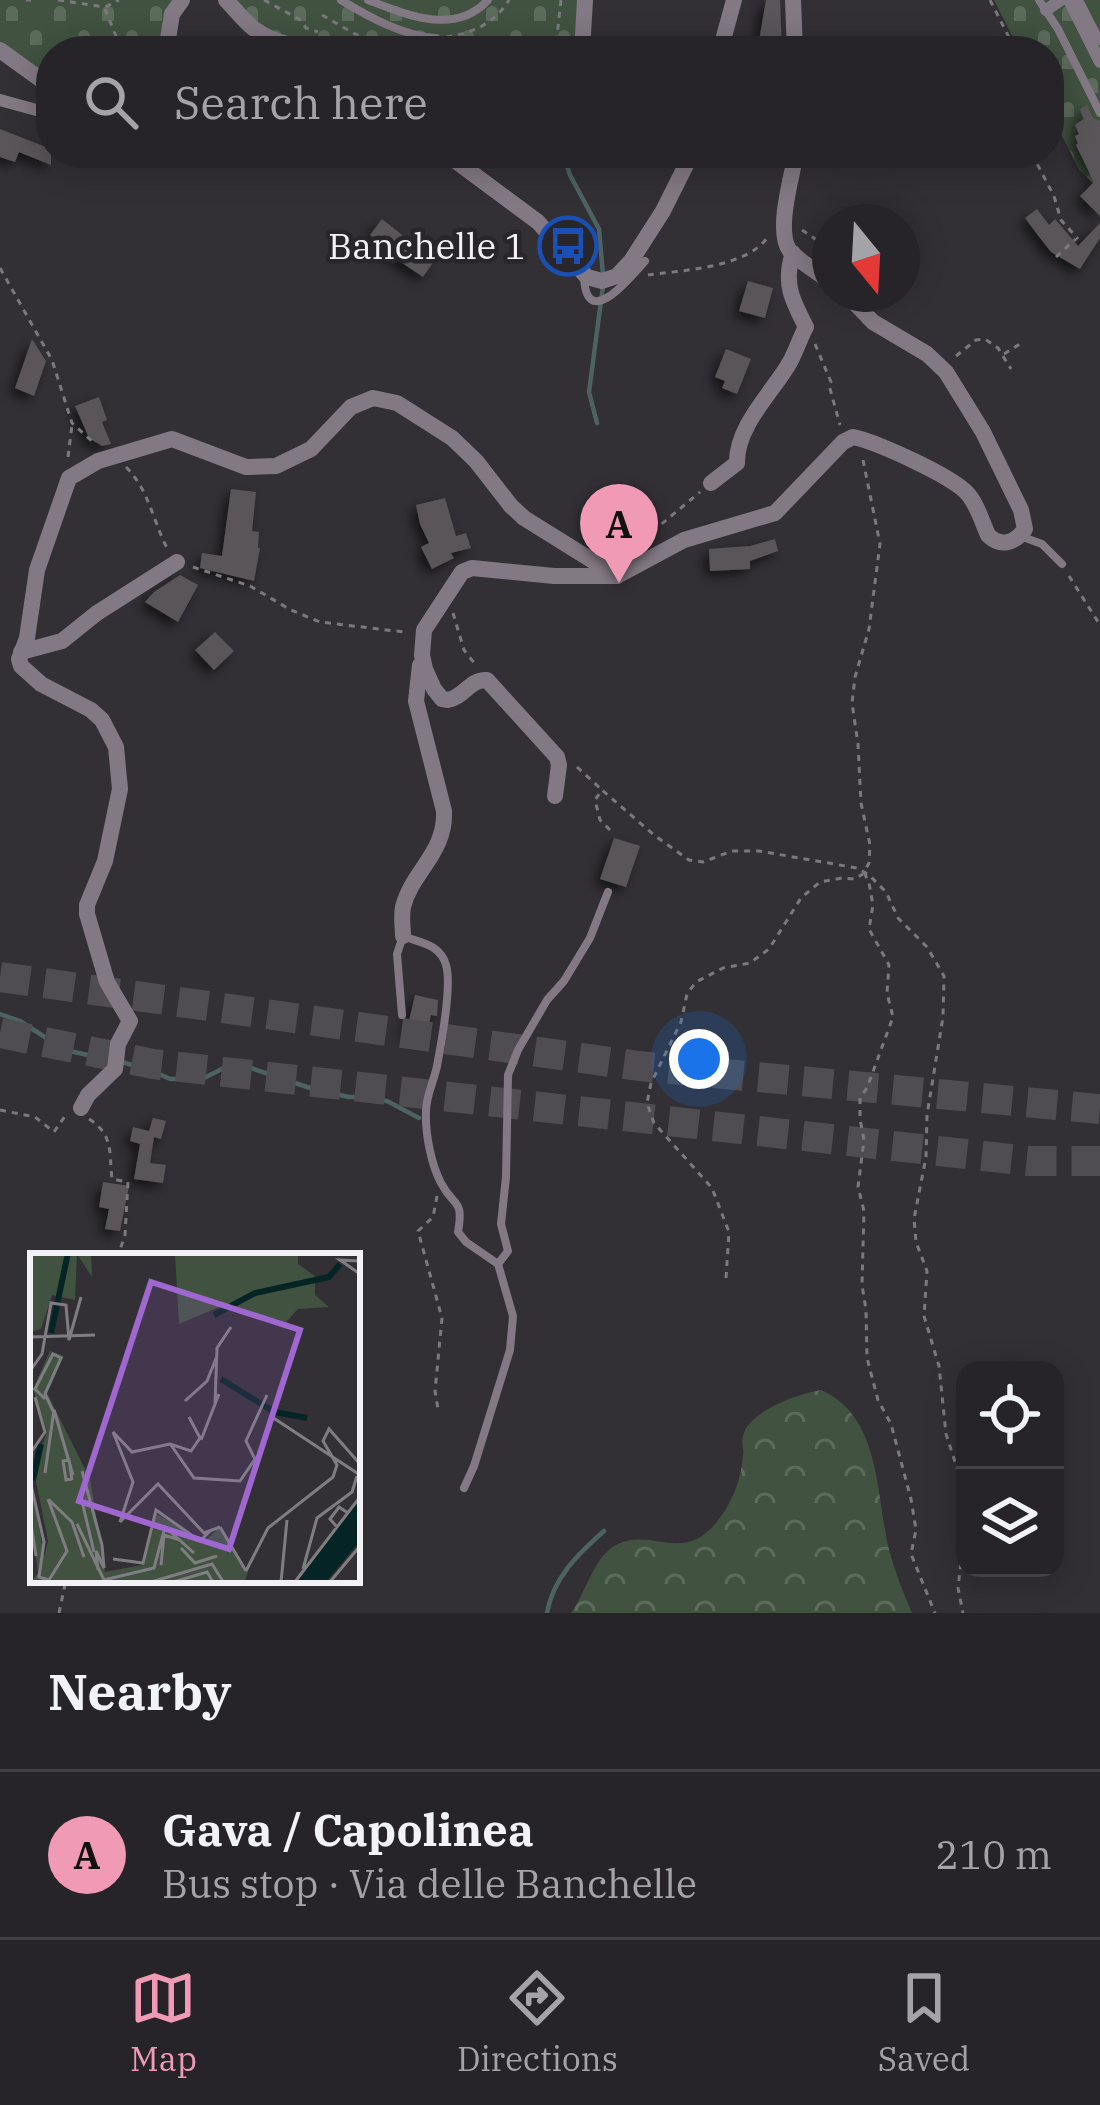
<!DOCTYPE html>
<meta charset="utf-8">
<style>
:root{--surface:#262428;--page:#323034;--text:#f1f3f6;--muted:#a4a4a8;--line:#424145;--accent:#f09ab6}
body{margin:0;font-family:"IBM Plex Serif",serif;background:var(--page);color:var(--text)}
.controls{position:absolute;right:36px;bottom:36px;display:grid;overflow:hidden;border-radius:24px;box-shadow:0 6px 30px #0003}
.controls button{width:108px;height:108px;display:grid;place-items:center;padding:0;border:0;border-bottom:3px solid var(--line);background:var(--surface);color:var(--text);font:60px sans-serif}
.compass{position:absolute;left:812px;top:204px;width:108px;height:108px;border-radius:50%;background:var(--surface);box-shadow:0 6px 30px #0003;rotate:162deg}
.you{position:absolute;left:699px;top:1059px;width:42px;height:42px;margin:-30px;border:9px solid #fff;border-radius:50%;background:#1a73e8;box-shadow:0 0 0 18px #1a73e833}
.badge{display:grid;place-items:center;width:78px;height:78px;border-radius:50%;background:var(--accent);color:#111;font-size:39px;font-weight:700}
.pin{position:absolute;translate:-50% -99px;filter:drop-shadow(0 3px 6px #0008)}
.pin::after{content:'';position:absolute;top:63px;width:42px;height:36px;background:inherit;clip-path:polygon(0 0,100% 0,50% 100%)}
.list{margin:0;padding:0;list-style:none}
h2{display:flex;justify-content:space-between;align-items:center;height:156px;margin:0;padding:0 48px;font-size:51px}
h2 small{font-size:39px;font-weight:400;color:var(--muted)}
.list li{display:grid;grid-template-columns:78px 1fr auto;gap:36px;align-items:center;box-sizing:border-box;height:168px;padding:0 48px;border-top:3px solid var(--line)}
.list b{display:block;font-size:45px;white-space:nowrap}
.list p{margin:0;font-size:39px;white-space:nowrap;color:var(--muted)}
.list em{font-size:39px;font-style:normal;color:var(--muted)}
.icon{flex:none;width:66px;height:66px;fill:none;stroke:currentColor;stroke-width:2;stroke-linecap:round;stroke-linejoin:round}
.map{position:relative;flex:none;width:1100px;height:1613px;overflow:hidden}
.search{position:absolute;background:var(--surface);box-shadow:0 6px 30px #0003;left:36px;right:36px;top:36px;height:132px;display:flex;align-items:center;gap:30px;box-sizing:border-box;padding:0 42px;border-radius:48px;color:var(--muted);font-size:45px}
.sheet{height:324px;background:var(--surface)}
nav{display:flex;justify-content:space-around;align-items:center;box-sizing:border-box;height:168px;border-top:3px solid var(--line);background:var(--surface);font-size:33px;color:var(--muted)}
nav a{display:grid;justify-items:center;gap:6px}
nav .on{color:var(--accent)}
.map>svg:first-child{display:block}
.forest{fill:url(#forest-crowns)}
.cemetery{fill:url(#cemetery-stones)}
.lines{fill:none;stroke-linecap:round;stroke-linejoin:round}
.stream{stroke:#4c6263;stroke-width:4.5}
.building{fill:#5a5558;filter:url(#shadow)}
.motorway-tunnel{stroke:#4f4d52;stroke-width:30;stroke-dasharray:30 15;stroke-linecap:butt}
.path{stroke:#7b797e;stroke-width:3;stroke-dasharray:6 6;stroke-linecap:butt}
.service{stroke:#837984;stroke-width:8}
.pedestrian{stroke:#837984;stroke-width:12}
.minor{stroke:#837984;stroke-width:16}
.labels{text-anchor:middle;stroke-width:9;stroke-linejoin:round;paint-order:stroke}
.poi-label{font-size:36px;fill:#f2f1f5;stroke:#28262b;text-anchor:end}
.inset-river{fill:none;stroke:#052425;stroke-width:6}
.inset-road{fill:none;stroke:#7f7d82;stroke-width:3}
.view{fill:#9f67cf;fill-opacity:0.15;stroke:#9f67cf;stroke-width:6}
.inset-edge{fill:none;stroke:#f2f1f5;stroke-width:6}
</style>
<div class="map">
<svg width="1100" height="1613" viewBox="0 0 1100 1613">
<defs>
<pattern id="forest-crowns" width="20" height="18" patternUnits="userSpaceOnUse" patternTransform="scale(3)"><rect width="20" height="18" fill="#415241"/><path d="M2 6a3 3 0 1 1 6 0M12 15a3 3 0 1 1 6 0" fill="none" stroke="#5d6b5d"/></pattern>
<pattern id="cemetery-stones" width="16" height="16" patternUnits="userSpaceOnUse" patternTransform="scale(3)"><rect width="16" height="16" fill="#415241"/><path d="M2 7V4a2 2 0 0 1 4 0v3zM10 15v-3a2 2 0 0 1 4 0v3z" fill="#5d6b5d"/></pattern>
<filter id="shadow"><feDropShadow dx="-5.5" dy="5.5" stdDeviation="6" flood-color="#0009"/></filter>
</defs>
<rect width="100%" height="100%" fill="#323035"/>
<!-- forest -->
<path class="forest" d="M821,1390C881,1416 876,1495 889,1550C895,1572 903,1592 912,1613H571C586,1593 594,1555 618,1544C652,1528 682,1563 715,1524C732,1504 741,1481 743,1455C744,1449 741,1442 743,1436C749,1411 797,1394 821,1390Z"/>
<!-- cemetery -->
<g class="cemetery">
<path d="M0,0H177L162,51H51V83L0,45Z"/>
<path d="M232,0H579L573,51C504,51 311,63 258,27C249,20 240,8 232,0Z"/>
<path d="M994,0H1100V190L1079,170L1049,109V51H1020Z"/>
</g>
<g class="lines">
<!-- stream -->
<g class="stream">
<path d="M563,153L570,175L599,229L603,275"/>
<path d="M597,423L589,392L603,286"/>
<path d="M0,1014L20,1021L65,1050L111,1060"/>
<path d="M122,1062L155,1072L170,1079L204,1078L228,1066H245L313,1089L349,1097H366L387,1101L419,1118"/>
<path d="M547,1613C553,1578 578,1554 604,1531"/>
</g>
</g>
<!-- building -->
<g class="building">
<path d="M766,0H780L782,51L739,49L741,38L759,41Z"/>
<path d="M1087,105L1093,118L1100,121V216L1080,196L1094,182L1076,145L1078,144L1075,136L1079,134L1075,125L1084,119L1080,109Z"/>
<path d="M0,129L51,149V165L19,152L15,162L0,157Z"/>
<path d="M1037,209L1049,225L1055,219L1078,246L1100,223V238L1080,269L1051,252L1040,238L1025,218Z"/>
<path d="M382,219L406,238L403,242L434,261L423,277L380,248L382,245L370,235Z"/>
<path d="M748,281L773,288L765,318L739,311Z"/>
<path d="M32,339L46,361L34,396L15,388Z"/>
<path d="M726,349L751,359L737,394L722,388L725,381L715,377Z"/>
<path d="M99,397L107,420L102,422L111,444L102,446L89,438L75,406Z"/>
<path d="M231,489L256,492L252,531L259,532L258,548H260L254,581L200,568L202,553L222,556Z"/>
<path d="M445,498L456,536L466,533L471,548L451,553L454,558L432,569L421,547L429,543L420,524L416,505Z"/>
<path d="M775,539L778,551L750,561V569L710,571L709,549L750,546Z"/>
<path d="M180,575L198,585L178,622L145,602L154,592Z"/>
<path d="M215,632L234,651L214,670L195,650Z"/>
<path d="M614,838L640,846L626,887L600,879Z"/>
<path d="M415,995L438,1000L437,1016L431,1015L426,1038L406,1034Z"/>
<path d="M153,1118L166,1121L161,1139L154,1137L150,1163L166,1165L163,1183L134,1179L140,1144L130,1141L133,1127L149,1131Z"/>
<path d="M103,1182L129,1186L120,1231L105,1229L109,1209L99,1207Z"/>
</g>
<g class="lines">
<!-- motorway-tunnel -->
<g class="motorway-tunnel">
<path d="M0,977L639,1066L1100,1109"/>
<path d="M0,1033L153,1064L1029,1161H1100"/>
</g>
<!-- path -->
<g class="path">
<path d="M26,0H31"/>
<path d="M58,0L105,7L119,0"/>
<path d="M264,0L299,19L306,28L318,32"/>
<path d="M561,0L556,45L565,44"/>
<path d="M990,0L1016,51"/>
<path d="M105,9L122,51"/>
<path d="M322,15L355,34L380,42"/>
<path d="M446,37C473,33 494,24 509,0"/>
<path d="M1034,153L1035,160L1054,196L1061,220L1078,239"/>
<path d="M802,230L830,249"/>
<path d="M1056,257L1076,239"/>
<path d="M0,268L52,360L72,423L94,443"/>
<path d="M648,275C683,270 745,268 767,238"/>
<path d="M815,344L831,382L829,385L840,425"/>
<path d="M1004,354L1020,344"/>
<path d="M956,356L976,340L985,339L998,348L1011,369"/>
<path d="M68,457L72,425"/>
<path d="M863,460L880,544L869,629L855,677L852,703L858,744L861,803L870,845L869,863L864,872L869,883L873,905L869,929L889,965L887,993L893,1017L867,1088L860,1098V1119L864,1140L858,1187L864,1211L862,1285L866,1310L867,1358L878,1400L891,1424L911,1499L916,1530L911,1554L935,1613"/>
<path d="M126,467C149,490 153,521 167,548"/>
<path d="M634,547L700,492"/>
<path d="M193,567L250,586L291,610L320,622L404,632"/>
<path d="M1069,576L1100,625"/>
<path d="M453,613L464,650L475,664"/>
<path d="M577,767L601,789"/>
<path d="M610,830L600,820L595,800L602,790L654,835L689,860L703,862L732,851H759L857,868L869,875L886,892L898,918L927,947L944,976L943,1017L927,1115L926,1157L914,1219L916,1242L927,1271L924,1316L939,1366L946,1434L958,1471L962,1552L958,1588L963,1613"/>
<path d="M0,1110L35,1117L54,1132L65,1116"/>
<path d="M89,1119C114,1135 109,1153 112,1179L128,1182L125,1235L118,1256"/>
<path d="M437,1196L433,1217L418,1231L442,1318L435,1391L438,1409"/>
<path d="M726,1278L729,1232L712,1188L654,1123L647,1103L651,1083L681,1022L687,994L696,982L723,968L750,963L769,949L801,898L820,882L842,878L854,879L863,874"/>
<path d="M59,1613L66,1580"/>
</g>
<!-- service -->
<g class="service">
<path d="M341,0C369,17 403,36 436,38"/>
<path d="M368,0C407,15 455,36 488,0"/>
<path d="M1039,0L1058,29L1100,113"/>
<path d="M1079,0L1100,41"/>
<path d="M203,161L211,153"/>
<path d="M584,275C585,334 631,277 645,261"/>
<path d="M1020,536L1042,544L1062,564"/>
<path d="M402,1015L397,954L403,936C421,943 440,944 446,965C452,984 441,1045 437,1066C434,1081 426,1096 426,1111C425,1133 431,1164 441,1183C454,1208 464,1198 458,1232L466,1242L498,1264L513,1316L510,1350L474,1466L464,1488"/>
<path d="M498,1264L508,1251L501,1224L506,1177L508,1075L518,1050L547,1000L564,981L590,938L608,892"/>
</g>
<!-- pedestrian -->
<g class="pedestrian">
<path d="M1069,0L1100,62"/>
<path d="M1046,10L1061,0"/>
<path d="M0,100L51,114"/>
</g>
<!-- minor -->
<g class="minor">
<path d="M226,0C235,9 243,20 253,28C280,49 315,48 347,51"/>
<path d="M793,0L795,51"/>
<path d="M0,50L51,87"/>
<path d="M166,51L172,14L182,0"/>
<path d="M582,51L585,0"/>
<path d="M720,51L734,0"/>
<path d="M445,153L538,222L587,277L602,281L617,276L631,261L663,211L692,153"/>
<path d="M796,153C792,177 775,232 790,251C801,263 818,272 830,282"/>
<path d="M711,483L737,463C736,426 773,392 790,362C796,351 800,338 806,327C792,300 783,283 793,253"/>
<path d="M21,652L62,641L97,613L177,562"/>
<path d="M555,796L559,765L557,757L487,680C470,679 464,697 448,700L442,699L434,689L425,669L422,655L424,630L462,572L472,568L554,576H617L684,540L775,513L843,442L853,437C877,442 949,475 966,492C977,503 982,522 988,535C1001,548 1015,543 1025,529L1021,510L983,432L946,372L927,354L873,322L846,294"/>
<path d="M403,936C403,927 401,917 403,907C412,871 446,853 444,811L416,701L420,665"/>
<path d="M81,1108L88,1095L115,1069L118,1044L130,1021L107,982L87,914V905L105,861L120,789L116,747L102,720L91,710L41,684L21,666L19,659L27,638L37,570L69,478L98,461L172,439L246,467L276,466L311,449L351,407L373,398L397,403L452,438L476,461L511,506L524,518L617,576"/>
</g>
</g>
<!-- icons -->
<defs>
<symbol id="bus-ring" viewBox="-11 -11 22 22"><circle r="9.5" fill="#28262b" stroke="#1a4fb4" stroke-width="1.5"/><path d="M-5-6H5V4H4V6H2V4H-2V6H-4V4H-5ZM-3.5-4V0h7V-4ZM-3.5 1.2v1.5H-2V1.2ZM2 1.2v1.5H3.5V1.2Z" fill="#1a4fb4"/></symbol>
</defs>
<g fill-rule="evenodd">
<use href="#bus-ring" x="535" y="213" width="66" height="66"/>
</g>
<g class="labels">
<!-- poi labels -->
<g class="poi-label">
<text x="526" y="259">Banchelle 1</text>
</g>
</g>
<!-- overview -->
<g transform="translate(30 1253)">
<rect width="330" height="330" fill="#323035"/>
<path d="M0,0H61L62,24L47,1L45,47L22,42L11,76L0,79ZM145,0H268V11L285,23V42L299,54L268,56L256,69L196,51L149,71Z" fill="#415241"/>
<path d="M20,98L34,103L17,140L60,226L75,319L112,312L125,260L174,289L189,275L218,319L214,330H0L8,320L0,258V203L5,198L0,218L14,304L18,288L4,218L17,178L3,136Z" fill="#415241"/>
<path d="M330,246V288L295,330H266Z" fill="#052425"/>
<path class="inset-river" d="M184,62L225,40L299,24L310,11M21,80L38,0M191,126L244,159L277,165M3,227L11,191"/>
<path class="inset-road" d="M330,8L310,7L330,21M0,84L65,82M0,118L12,101L21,50L36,52L39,87L51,44M15,146L5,136L23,101L31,105L15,141L23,158M155,148L177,128L187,103M185,151L187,95L201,74M159,164L170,185L161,198L140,191L102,199L83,179L103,229L90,269L128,231L174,280L190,274M242,164L330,222M171,187L189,141M141,192L164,225L210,228L225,206L216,188L237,142M0,201L15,179L5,144M52,218L72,292L74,315L66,298L68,317M15,220L24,157L43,222M42,226L36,227L33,208L39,207L42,227M0,227L14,289L9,324L19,327M51,244L64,299M18,246L37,298L19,327M19,247L42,269L54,304M0,264L6,303M47,271L74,327L124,315L135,274L164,300M190,274L216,318M307,274L300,266L309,254L318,260M151,295L165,310L187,303M83,306L113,310L126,257L170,288L180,278M131,312L134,282L150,287M273,316L287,265L322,239L327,223M216,318L238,275L303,224L307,212L293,188L299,176L330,211M121,329L182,311L194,330M251,329L257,267M140,330L177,319L183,329M264,330L330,244M299,330L330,293"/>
<path class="view" d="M121,29L270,77L199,296L49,248Z"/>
<rect width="330" height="330" class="inset-edge"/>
</g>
</svg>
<div class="controls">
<button><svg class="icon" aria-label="locate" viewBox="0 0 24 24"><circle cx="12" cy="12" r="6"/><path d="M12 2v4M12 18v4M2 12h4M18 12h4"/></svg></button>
<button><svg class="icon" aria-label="layers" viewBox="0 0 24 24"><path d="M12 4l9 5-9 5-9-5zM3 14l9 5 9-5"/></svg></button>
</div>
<svg class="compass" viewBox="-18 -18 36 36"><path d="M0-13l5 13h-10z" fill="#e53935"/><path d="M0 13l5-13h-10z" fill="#a4a4a8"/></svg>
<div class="you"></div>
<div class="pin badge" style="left:619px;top:583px">A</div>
<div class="search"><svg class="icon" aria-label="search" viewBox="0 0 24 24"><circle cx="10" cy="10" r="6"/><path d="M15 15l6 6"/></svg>Search here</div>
</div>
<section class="sheet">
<h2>Nearby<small></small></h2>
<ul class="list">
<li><span class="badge">A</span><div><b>Gava / Capolinea</b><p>Bus stop · Via delle Banchelle</p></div><em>210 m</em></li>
</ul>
</section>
<nav>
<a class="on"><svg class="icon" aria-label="map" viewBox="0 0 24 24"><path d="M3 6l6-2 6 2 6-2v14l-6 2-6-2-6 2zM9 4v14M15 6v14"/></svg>Map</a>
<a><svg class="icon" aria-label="directions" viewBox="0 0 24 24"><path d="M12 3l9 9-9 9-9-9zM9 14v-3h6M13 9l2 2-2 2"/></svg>Directions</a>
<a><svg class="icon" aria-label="saved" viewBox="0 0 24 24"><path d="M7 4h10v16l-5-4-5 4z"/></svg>Saved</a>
</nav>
